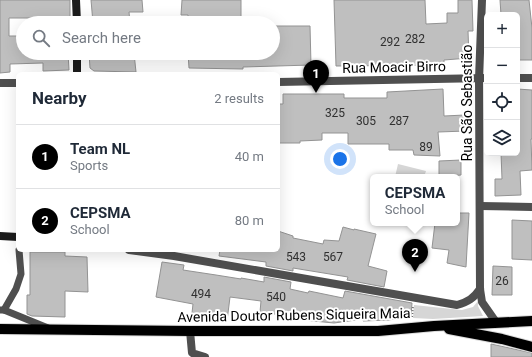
<!DOCTYPE html>
<meta charset="utf-8">
<style>
:root{--surface:#fff;--page:#f2f2f3;--text:#1f2937;--muted:#747a83;--line:#e0e1e3;--accent:#000}
body{margin:0;font-family:Roboto,sans-serif;background:var(--page);color:var(--text)}
.controls{position:absolute;right:12px;top:12px;display:grid;overflow:hidden;border-radius:6px;box-shadow:0 4px 16px #0002}
.controls button{width:36px;height:36px;display:grid;place-items:center;padding:0;border:0;border-bottom:1px solid var(--line);background:var(--surface);color:var(--text);font:20px sans-serif}
.you{position:absolute;left:340px;top:159px;width:14px;height:14px;margin:-10px;border:3px solid #fff;border-radius:50%;background:#1a73e8;box-shadow:0 0 0 6px #1a73e833}
.badge{display:grid;place-items:center;width:26px;height:26px;border-radius:50%;background:var(--accent);color:#fff;font-size:13px;font-weight:700}
.pin{position:absolute;translate:-50% -33px;filter:drop-shadow(0 1px 2px #0008)}
.pin::after{content:'';position:absolute;top:21px;width:14px;height:12px;background:inherit;clip-path:polygon(0 0,100% 0,50% 100%)}
.popup{position:absolute;left:370px;top:174px;width:90px;height:52px;box-sizing:border-box;display:grid;place-content:center;border-radius:6px;background:var(--surface);filter:drop-shadow(0 1px 3px #0005);font-size:13px;white-space:nowrap;color:var(--muted)}
.popup b{font-size:15px;color:var(--text)}
.popup::after{content:'';position:absolute;left:50%;top:100%;margin-left:-8px;border:8px solid transparent;border-top-color:var(--surface)}
.list{margin:0;padding:0;list-style:none}
h2{display:flex;justify-content:space-between;align-items:center;height:52px;margin:0;padding:0 16px;font-size:17px}
h2 small{font-size:13px;font-weight:400;color:var(--muted)}
.list li{display:grid;grid-template-columns:26px 1fr auto;gap:12px;align-items:center;box-sizing:border-box;height:64px;padding:0 16px;border-top:1px solid var(--line)}
.list b{display:block;font-size:15px;white-space:nowrap}
.list p{margin:0;font-size:13px;white-space:nowrap;color:var(--muted)}
.list em{font-size:13px;font-style:normal;color:var(--muted)}
.icon{flex:none;width:22px;height:22px;fill:none;stroke:currentColor;stroke-width:2;stroke-linecap:round;stroke-linejoin:round}
.map{position:relative;flex:none;width:532px;height:357px;overflow:hidden}
.search{position:absolute;background:var(--surface);box-shadow:0 4px 16px #0002;left:16px;top:16px;width:264px;height:44px;display:flex;align-items:center;gap:10px;box-sizing:border-box;padding:0 14px;border-radius:22px;color:var(--muted);font-size:15px}
.panel{position:absolute;background:var(--surface);box-shadow:0 4px 16px #0002;left:16px;top:72px;width:264px;height:180px;border-radius:6px}
.map>svg:first-child{display:block}
.green{fill:#d6d6d6}
.building{fill:#bfbfbf;stroke:#939393}
.lines{fill:none;stroke-linecap:round;stroke-linejoin:round}
.primary-casing{stroke:#dbdbdb;stroke-width:12}
.path{stroke:#717171;stroke-width:2;stroke-dasharray:1 2;stroke-linecap:butt}
.lane{stroke:#4f4f4f;stroke-width:7}
.street{stroke:#4f4f4f;stroke-width:8}
.secondary{stroke:#1c1c1c;stroke-width:8}
.primary{stroke:#000;stroke-width:10}
.labels{text-anchor:middle;stroke-width:4;stroke-linejoin:round;paint-order:stroke}
.number-label{font-size:12px;fill:#303030}
.street-label{font-size:14px;fill:#000;stroke:#fff}
</style>
<div class="map">
<svg width="532" height="357" viewBox="0 0 532 357">
<rect width="100%" height="100%" fill="#fff"/>
<!-- green -->
<g class="green">
<path d="M398,164L426,171L424,177H395Z"/>
<path d="M478,301V306L483,316L433,319L413,318L414,305L462,310L473,307Z"/>
</g>
<!-- building -->
<g class="building">
<path d="M0,0H70V18H9V36H23V53H68L69,70L43,71V63L10,64V72L0,73Z"/>
<path d="M91,0H142L143,12H129L130,23H93Z"/>
<path d="M182,0H241V23H188V15H181Z"/>
<path d="M334,0H425L426,24L447,23V13H458V0H472L473,31H468L469,58L444,60V65L336,66Z"/>
<path d="M500,0H529L532,28V60H517V15H501Z"/>
<path d="M273,26H310L311,65L243,67V69L189,68L188,53H273Z"/>
<path d="M89,53H134L136,72L94,71L90,68Z"/>
<path d="M443,89L444,116L465,115L466,131L438,132L440,156L414,155L413,150H389V144H348V133H322V140L300,141V143H278V104H283V94H344V98H387V92Z"/>
<path d="M517,89L532,90V139H531L532,170L520,171L521,195L495,196V179H502L501,153H517Z"/>
<path d="M461,160V175L439,177V161Z"/>
<path d="M457,213H469L466,267L447,263L449,250L432,248L435,223H457Z"/>
<path d="M512,220L532,221V260L512,259Z"/>
<path d="M343,227L354,230V229L376,234L368,266L387,271L384,287L347,280L348,277L293,268V271L266,266V262L219,256L220,250H278V231L293,236V238L323,244L324,240L339,241Z"/>
<path d="M30,252H65V256L87,257L88,292L65,291V317L32,316L27,314V295H30Z"/>
<path d="M162,262L184,265L183,270L216,275L241,279V278L264,282V277L291,282L290,289L308,293L309,291L343,298L345,291L412,303L411,316L389,320L363,321V319L334,323L303,320L304,318L260,312L261,301L230,297L227,321L205,322L207,315L192,313L193,304L156,297Z"/>
<path d="M493,266L512,267V295H492Z"/>
<path d="M491,344L532,353V357H491Z"/>
</g>
<g class="lines">
<defs>
<g id="primary">
<path d="M0,329L190,331H378L434,326L532,321"/>
<path d="M449,329L502,339L532,347"/>
</g>
</defs>
<!-- primary casing -->
<use href="#primary" class="primary-casing"/>
<!-- path -->
<path class="path" d="M412,317L413,307"/>
<!-- lane -->
<g class="lane">
<path d="M0,310H4L48,328"/>
<path d="M4,310L16,289L21,274L19,250"/>
</g>
<!-- street -->
<g class="street">
<path d="M482,0L479,79L480,289L482,302L496,322"/>
<path d="M517,78H532"/>
<path d="M278,82L487,78"/>
<path d="M0,83H18"/>
<path d="M480,206L532,207"/>
<path d="M129,250L174,256L457,305C468,302 474,298 480,289"/>
<path d="M190,331L192,353L205,357"/>
</g>
<!-- secondary -->
<g class="secondary">
<path d="M76,0L77,23"/>
<path d="M77,53V74"/>
<path d="M0,236L18,237"/>
</g>
<!-- primary -->
<use href="#primary" class="primary"/>
</g>
<g class="labels">
<!-- number labels -->
<g class="number-label">
<text x="415" y="43">282</text>
<text x="390" y="46">292</text>
<text x="335" y="117">325</text>
<text x="366" y="125">305</text>
<text x="399" y="125">287</text>
<text x="426" y="151">89</text>
<text x="296" y="261">543</text>
<text x="333" y="261">567</text>
<text x="502" y="285">26</text>
<text x="201" y="298">494</text>
<text x="276" y="301">540</text>
</g>
<!-- street labels -->
<g class="street-label">
<text transform="translate(394 67) rotate(-1)" y="5">Rua Moacir Birro</text>
<text transform="translate(467 103) rotate(-90)" y="5">Rua São Sebastião</text>
<text transform="translate(294 315) rotate(-1)" y="5">Avenida Doutor Rubens Siqueira Maia</text>
</g>
</g>
</svg>
<div class="controls">
<button>+</button>
<button>−</button>
<button><svg class="icon" aria-label="locate" viewBox="0 0 24 24"><circle cx="12" cy="12" r="6"/><path d="M12 2v4M12 18v4M2 12h4M18 12h4"/></svg></button>
<button><svg class="icon" aria-label="layers" viewBox="0 0 24 24"><path d="M12 4l9 5-9 5-9-5zM3 14l9 5 9-5"/></svg></button>
</div>
<div class="you"></div>
<div class="pin badge" style="left:316px;top:93px">1</div>
<div class="pin badge" style="left:415px;top:272px">2</div>
<div class="popup"><b>CEPSMA</b>School</div>
<div class="search"><svg class="icon" aria-label="search" viewBox="0 0 24 24"><circle cx="10" cy="10" r="6"/><path d="M15 15l6 6"/></svg>Search here</div>
<section class="panel">
<h2>Nearby<small>2 results</small></h2>
<ul class="list">
<li><span class="badge">1</span><div><b>Team NL</b><p>Sports</p></div><em>40 m</em></li>
<li><span class="badge">2</span><div><b>CEPSMA</b><p>School</p></div><em>80 m</em></li>
</ul>
</section>
</div>
